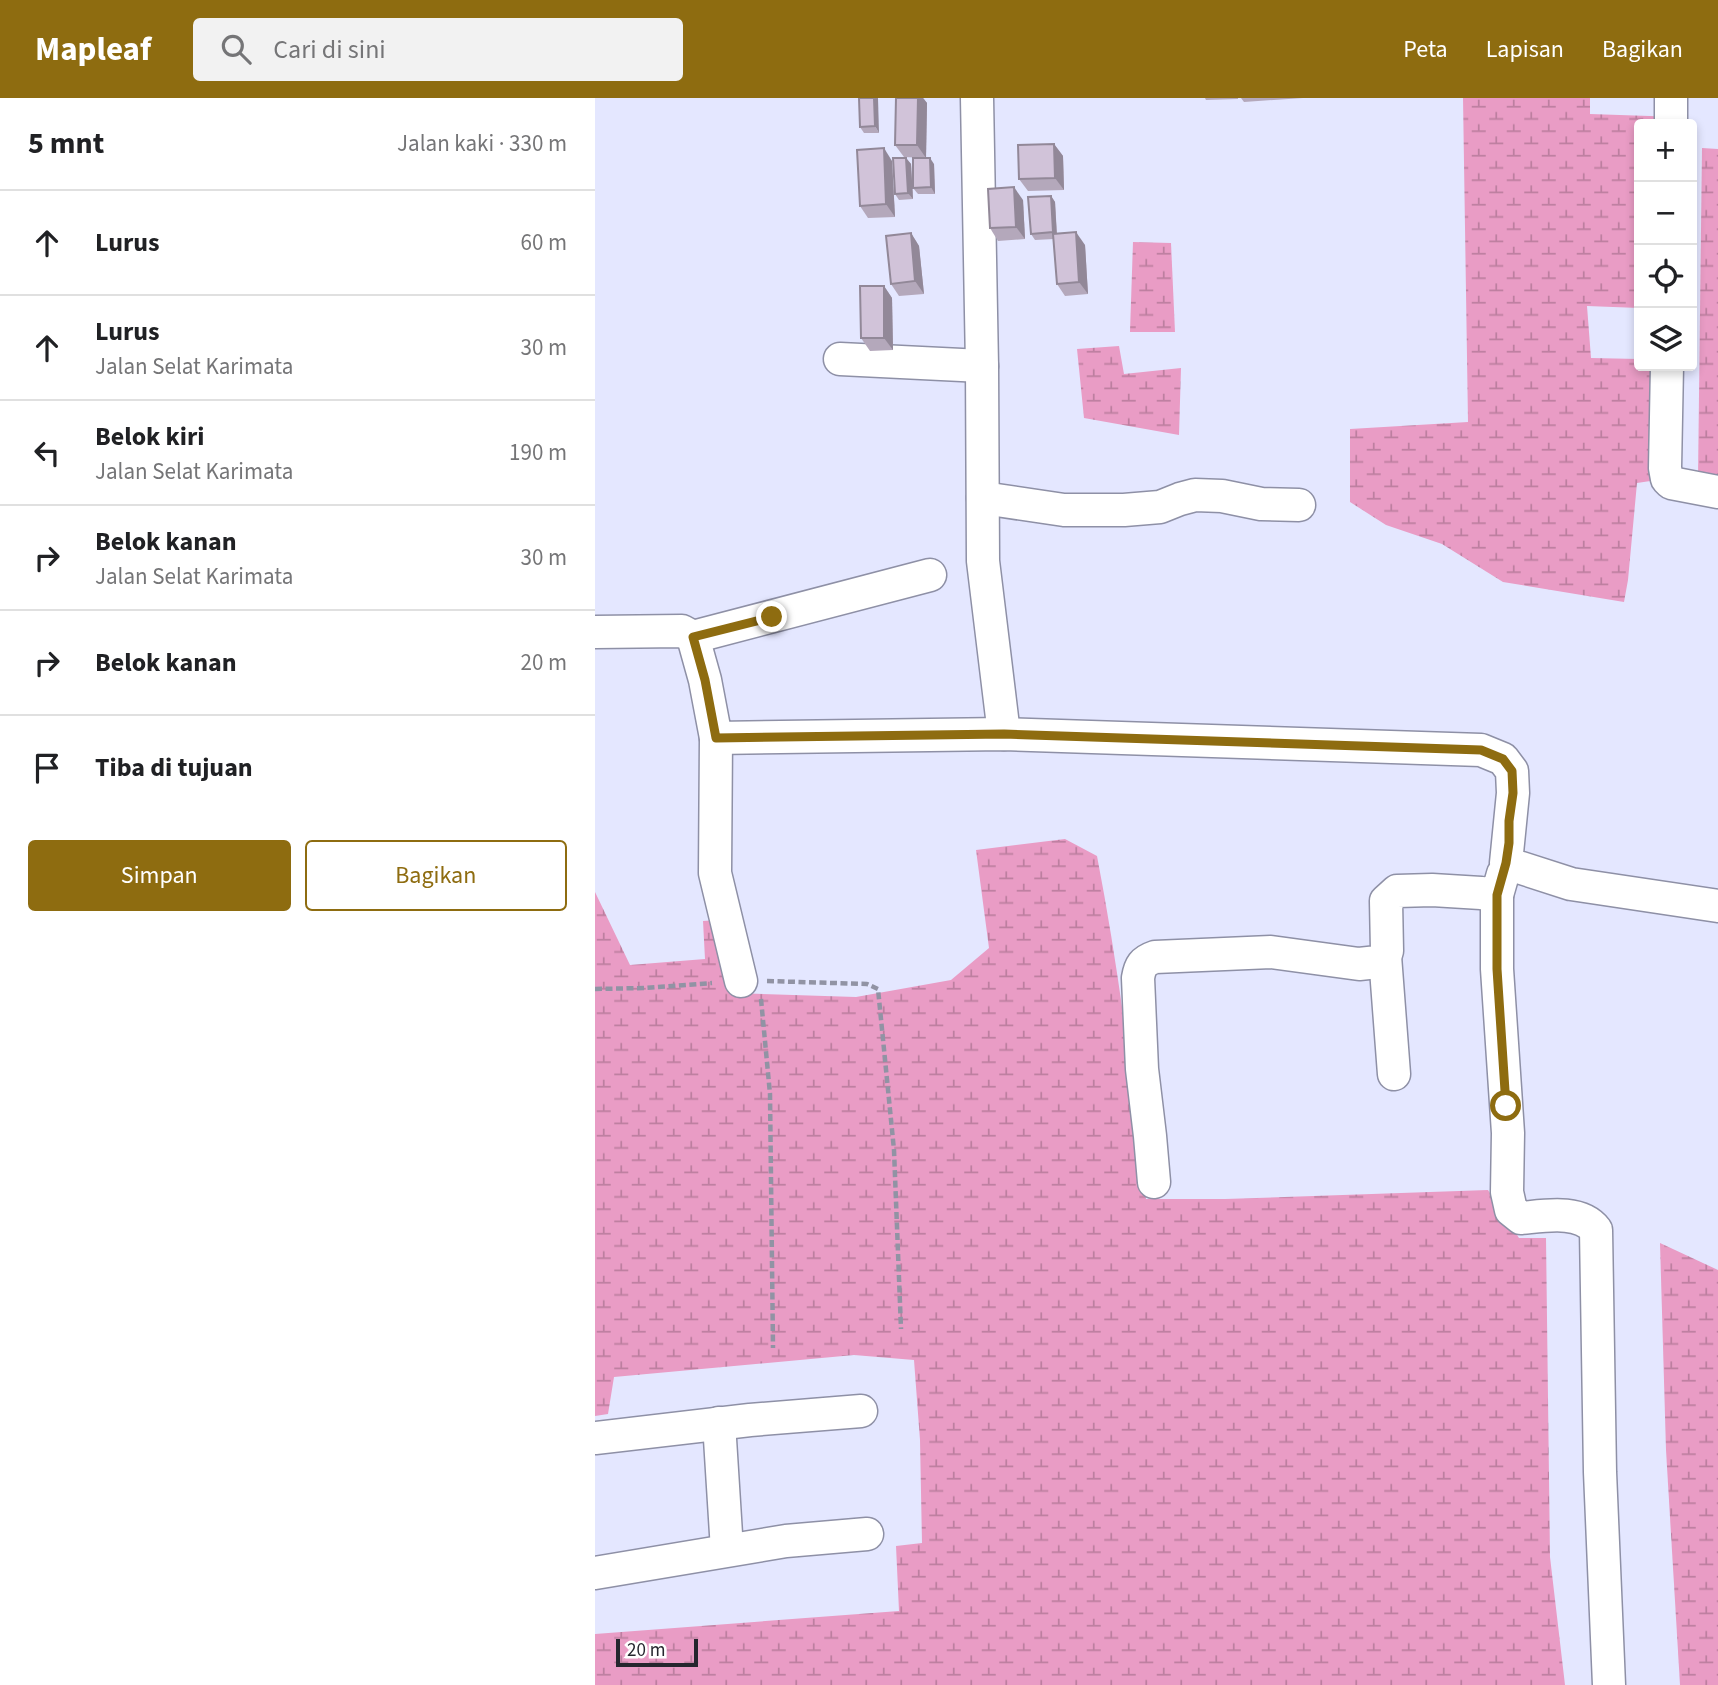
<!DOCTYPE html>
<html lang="id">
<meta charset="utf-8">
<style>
:root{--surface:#fff;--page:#f2f2f2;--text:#202124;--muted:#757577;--line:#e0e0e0;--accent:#8e6c10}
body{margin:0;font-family:"Source Sans 3",sans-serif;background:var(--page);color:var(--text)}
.controls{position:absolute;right:21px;top:21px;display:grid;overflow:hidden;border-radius:7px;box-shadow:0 4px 10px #0003}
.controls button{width:63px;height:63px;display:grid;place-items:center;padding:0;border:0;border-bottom:2px solid var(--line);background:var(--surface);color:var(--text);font:35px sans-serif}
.scale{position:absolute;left:21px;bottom:18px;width:82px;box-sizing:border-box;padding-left:7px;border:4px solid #25262e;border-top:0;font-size:19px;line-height:24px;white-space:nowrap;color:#25262e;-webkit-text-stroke:5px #fff;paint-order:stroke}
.stop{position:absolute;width:21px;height:21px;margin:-16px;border:5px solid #8e6c10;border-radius:50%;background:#fff}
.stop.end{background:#8e6c10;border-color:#fff;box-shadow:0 2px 7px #0008}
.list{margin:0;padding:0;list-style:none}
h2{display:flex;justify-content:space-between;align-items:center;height:91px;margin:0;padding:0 28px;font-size:30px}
h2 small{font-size:23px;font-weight:400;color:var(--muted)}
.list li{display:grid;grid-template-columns:46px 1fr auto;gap:21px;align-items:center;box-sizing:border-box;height:105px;padding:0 28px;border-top:2px solid var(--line)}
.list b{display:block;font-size:26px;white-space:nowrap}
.list p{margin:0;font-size:23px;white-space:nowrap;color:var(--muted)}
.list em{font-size:23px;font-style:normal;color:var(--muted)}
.actions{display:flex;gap:14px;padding:21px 28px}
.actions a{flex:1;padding:16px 0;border:2px solid var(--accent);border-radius:7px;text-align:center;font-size:24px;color:var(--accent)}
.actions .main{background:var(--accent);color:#fff}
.icon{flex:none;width:38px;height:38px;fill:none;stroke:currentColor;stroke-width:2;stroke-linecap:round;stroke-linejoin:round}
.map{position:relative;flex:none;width:1123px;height:1587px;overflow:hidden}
header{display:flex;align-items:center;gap:42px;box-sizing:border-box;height:98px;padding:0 35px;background:var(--accent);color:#fff}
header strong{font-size:33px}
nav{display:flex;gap:38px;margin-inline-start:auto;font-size:24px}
.search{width:490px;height:63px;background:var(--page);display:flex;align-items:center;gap:18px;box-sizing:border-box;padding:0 24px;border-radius:7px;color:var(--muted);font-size:26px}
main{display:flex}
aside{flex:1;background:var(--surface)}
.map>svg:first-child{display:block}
.wetland{fill:url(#wetland-marsh)}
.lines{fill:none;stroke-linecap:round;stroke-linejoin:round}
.street-casing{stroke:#8e90a6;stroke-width:35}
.path{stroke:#9193a4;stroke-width:4.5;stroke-dasharray:7 3.5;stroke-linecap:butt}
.street{stroke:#fff;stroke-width:32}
.wall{fill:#b4a8bb}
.shaded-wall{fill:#928898}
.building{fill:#d1c3d9;stroke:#928898;stroke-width:2}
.route{stroke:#8e6c10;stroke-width:9}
</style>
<header>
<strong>Mapleaf</strong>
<div class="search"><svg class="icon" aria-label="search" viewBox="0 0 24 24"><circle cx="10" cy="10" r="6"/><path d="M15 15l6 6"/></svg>Cari di sini</div>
<nav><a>Peta</a><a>Lapisan</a><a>Bagikan</a></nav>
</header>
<main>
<aside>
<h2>5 mnt<small>Jalan kaki · 330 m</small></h2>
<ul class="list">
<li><svg class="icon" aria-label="ahead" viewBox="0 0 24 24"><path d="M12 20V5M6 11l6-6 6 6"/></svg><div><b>Lurus</b></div><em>60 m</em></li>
<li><svg class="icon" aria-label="ahead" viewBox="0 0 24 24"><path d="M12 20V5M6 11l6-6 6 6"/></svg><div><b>Lurus</b><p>Jalan Selat Karimata</p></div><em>30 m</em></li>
<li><svg class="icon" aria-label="left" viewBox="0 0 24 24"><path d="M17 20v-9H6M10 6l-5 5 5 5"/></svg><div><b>Belok kiri</b><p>Jalan Selat Karimata</p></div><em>190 m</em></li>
<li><svg class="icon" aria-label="right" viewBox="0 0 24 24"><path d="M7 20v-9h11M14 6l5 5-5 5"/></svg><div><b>Belok kanan</b><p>Jalan Selat Karimata</p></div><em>30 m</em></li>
<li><svg class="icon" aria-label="right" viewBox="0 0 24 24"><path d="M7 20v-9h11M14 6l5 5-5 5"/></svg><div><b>Belok kanan</b></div><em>20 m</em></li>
<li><svg class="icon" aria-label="arrive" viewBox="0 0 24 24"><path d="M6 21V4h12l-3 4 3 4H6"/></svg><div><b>Tiba di tujuan</b></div></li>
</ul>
<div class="actions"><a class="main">Simpan</a><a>Bagikan</a></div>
</aside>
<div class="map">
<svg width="1123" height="1587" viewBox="0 0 1123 1587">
<defs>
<pattern id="wetland-marsh" width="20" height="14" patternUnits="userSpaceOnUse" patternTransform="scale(1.75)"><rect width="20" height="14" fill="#e99cc5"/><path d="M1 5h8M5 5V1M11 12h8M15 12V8" fill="none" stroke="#bd7fa0"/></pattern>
</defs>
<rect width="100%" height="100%" fill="#e4e7ff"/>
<!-- wetland -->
<g class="wetland">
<path d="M868,0H995V16L1084,19V26H1044V210L992,208L996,260L1044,261V268H1087L1082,379L1042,385L1033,482L1029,504L908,484L847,446L791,427L755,404V331L873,324Z"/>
<path d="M1107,50L1123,51V382L1103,380Z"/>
<path d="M538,144L576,145L580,234H535Z"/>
<path d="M524,248L529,276L586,270L584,337L489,320L482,251Z"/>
<path d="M470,741L502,758C524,872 538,986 551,1101H630L893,1092L924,1140H951L955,1459L970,1587H0V1536L304,1513L301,1448L327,1445L325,1342L319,1262L259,1257L19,1279L13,1316L0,1318V794L35,867L110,861L108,823L123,822L140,895L261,899L356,882L394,850L381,752Z"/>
<path d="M1065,1145L1123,1172V1587H1085L1071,1352Z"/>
</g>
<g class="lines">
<defs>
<g id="street">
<path d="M382,0L387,268L388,463L409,636"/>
<path d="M1076,26V0"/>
<path d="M245,261L387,268"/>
<path d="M1072,268L1070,370L1072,381L1076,385L1123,394"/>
<path d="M388,400L469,412H529L565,409L585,401L600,397L627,398L666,406L704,407"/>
<path d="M0,534L87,533L98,539L110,582L121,640L409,636L886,652L908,661L917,673L918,695L911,765L976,786L1123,808"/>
<path d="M98,539L335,477"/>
<path d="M121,640L120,775L146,883"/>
<path d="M902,797V871L913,1035L912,1094L916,1112L926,1120C949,1118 985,1111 1001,1132L1005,1374L1014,1587"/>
<path d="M790,858L799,976"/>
<path d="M559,1084L555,1038L547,971L543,880C545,868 548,863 560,859L676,854L764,866L783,864L790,858L792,853L791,803L802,793L837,792L886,795L902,797L908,776"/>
<path d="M124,1325L132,1452"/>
<path d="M0,1340L155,1322L266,1313"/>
<path d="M0,1475L191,1443L272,1436"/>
</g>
</defs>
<!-- street casing -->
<use href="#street" class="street-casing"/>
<!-- path -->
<g class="path">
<path d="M172,883L272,886L283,891L299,1052L306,1231"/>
<path d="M0,891L50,890L117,885"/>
<path d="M166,901L175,996L178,1250"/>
</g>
<!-- street -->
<use href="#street" class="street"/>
</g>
<!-- wall -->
<g class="wall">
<path d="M264,0L284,35H269L265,29Z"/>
<path d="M301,0H328L332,5L331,60L309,59L300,47Z"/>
<path d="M610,0H643V1L611,2Z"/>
<path d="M646,0H708L649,4Z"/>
<path d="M459,46L468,58L469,92L433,93L424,81Z"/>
<path d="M311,60L316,66L318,101L304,102L300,96Z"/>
<path d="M297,63L300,119L273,120L265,108Z"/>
<path d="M339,66L340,96H323L318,90Z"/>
<path d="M456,98L460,104L462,136L490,147L493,196L470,198L462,186L459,141L440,142L436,136Z"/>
<path d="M428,102L430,141L403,143L395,130Z"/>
<path d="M316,135L324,148L329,196L304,198L296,186Z"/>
<path d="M289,188L297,200L298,252L275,253L266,240Z"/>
</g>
<!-- shaded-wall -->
<g class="shaded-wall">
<path d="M279,0H283L284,35L280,28Z"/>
<path d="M323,0H328L332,5L331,60L322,47Z"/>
<path d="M459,46L468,58L469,92L460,80Z"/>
<path d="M289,50L297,63L300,119L291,106Z"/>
<path d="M311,60L316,66L318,101L313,95Z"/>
<path d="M335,60L339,66L340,96L336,89Z"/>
<path d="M419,89L428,102L430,141L421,129Z"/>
<path d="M456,98L460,104L462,141L458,134Z"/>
<path d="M481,134L490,147L493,196L484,184Z"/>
<path d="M316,135L324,148L329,196L320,183Z"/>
<path d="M289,188L297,200L298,252L289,240Z"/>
</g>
<!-- building -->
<g class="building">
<path d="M264,0H279L280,28L265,29Z"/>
<path d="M301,0H323L322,47H300Z"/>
<path d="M459,46L460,80L424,81L423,47Z"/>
<path d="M289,50L291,106L265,108L262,52Z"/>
<path d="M298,60H311L313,95L300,96Z"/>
<path d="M318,60H335L336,89L318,90Z"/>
<path d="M419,89L421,129L395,130L393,91Z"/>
<path d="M456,98L458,134L436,136L433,99Z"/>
<path d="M481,134L484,184L462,186L458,136Z"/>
<path d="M316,135L320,183L296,186L291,138Z"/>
<path d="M265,188H289V240H266Z"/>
</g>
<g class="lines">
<!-- route -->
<path class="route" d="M177,519L98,539L110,582L121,640L409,636L886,652L908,661L917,673L918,695L914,723V745L911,765L902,797V871L911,1008"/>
</g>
</svg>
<div class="controls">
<button>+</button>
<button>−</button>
<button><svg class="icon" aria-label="locate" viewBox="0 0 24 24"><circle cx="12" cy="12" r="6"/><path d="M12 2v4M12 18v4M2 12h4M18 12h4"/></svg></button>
<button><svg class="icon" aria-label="layers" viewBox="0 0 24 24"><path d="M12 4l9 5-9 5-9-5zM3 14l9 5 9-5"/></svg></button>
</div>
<div class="scale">20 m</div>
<div class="stop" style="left:911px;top:1008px"></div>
<div class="stop end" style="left:177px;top:519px"></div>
</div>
</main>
